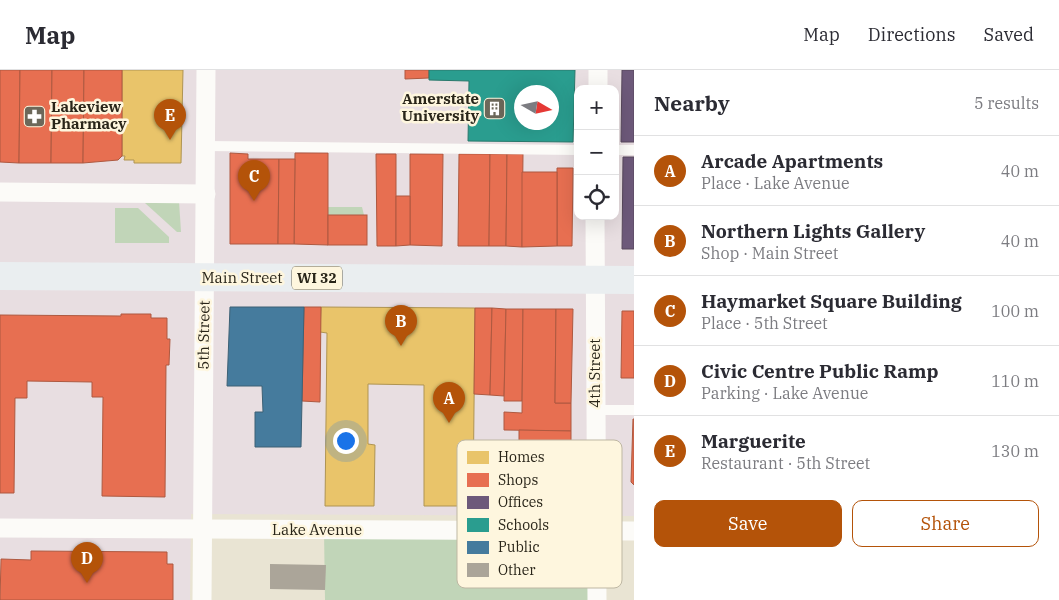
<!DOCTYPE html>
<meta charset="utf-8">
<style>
:root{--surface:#fff;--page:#f2f2f3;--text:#2b2b33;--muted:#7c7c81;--line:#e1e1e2;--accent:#b45309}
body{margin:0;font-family:"IBM Plex Serif",serif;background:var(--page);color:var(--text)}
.controls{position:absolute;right:15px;top:15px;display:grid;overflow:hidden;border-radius:10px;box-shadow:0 5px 20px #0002}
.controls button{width:45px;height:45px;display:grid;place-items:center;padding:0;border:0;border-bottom:1px solid var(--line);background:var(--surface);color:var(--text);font:25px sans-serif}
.compass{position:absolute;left:514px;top:15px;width:45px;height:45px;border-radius:50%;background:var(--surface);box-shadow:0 5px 20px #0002;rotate:99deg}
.you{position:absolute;left:345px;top:370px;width:18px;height:18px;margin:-12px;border:4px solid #fff;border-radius:50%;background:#1a73e8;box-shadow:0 0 0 8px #1a73e833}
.badge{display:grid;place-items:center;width:32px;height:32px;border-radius:50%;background:var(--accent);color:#fff;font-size:16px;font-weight:700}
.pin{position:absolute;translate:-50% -41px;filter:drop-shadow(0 1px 2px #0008)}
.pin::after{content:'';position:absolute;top:26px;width:18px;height:15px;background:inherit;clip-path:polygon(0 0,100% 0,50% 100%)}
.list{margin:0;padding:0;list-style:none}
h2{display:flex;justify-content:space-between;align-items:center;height:65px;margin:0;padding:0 20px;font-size:21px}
h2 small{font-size:16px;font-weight:400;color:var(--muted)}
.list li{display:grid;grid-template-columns:32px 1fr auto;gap:15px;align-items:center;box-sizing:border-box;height:70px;padding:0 20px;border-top:1px solid var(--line)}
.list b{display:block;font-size:19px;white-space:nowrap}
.list p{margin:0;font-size:16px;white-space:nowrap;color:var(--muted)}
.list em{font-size:16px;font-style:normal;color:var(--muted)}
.actions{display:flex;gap:10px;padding:15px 20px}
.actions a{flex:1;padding:11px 0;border:1px solid var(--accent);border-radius:10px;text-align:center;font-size:18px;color:var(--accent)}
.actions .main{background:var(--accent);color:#fff}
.icon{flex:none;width:28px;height:28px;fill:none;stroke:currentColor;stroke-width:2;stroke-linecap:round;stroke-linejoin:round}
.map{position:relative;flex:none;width:634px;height:530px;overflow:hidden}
header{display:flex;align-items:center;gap:30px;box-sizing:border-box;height:70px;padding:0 25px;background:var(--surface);border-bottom:1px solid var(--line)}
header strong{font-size:24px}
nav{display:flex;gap:28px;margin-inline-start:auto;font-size:18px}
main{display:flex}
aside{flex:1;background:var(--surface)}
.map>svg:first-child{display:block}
.commercial{fill:#e8dee1;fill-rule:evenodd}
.green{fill:#c1d5b8}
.homes{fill:#e9c46a;stroke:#af9452}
.shops{fill:#e76f51;stroke:#ae5940}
.offices{fill:#6d597a;stroke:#59495d}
.schools{fill:#2a9d8f;stroke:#2a796c;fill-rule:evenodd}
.public{fill:#457b9d;stroke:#3d6175}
.building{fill:#aba599}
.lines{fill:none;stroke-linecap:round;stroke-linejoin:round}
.lane{stroke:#fcfbf8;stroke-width:10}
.street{stroke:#fcfbf8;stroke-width:19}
.primary{stroke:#eaeef0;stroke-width:28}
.labels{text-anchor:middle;stroke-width:5;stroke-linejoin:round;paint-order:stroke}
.shield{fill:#fef6de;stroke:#696454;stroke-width:1}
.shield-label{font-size:14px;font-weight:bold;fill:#292519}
.poi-label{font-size:15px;font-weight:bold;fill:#292519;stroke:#fef6de;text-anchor:end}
.street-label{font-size:15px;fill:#292519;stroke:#fef6de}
.key{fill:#fef6de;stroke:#beb7a3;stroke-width:1}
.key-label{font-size:14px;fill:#292519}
</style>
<header>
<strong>Map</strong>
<nav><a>Map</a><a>Directions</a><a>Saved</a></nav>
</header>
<main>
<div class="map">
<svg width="634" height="530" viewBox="0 0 634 530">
<rect width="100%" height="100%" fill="#e9e4d3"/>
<!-- commercial -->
<path class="commercial" d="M0,0H634V446L191,444L190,530H0ZM578,19H615V146H578ZM522,22H552V52H522Z"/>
<!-- green -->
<g class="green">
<path d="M179,131L181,162H177L145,133Z"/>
<path d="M328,137H362L364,145H328Z"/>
<path d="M115,138H138L169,167V173H115Z"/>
<path d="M324,460H597V530H325Z"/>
</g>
<!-- homes -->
<g class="homes">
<path d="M122,0H183L181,93H134V90H124L125,86H122Z"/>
<path d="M321,237L475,238L473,436H424V315L368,314V374L375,375L374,436H325L327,263L320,262Z"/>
</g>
<!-- shops -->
<g class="shops">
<path d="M0,0H20L19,93L0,92Z"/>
<path d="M20,0H52L51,93H19Z"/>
<path d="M52,0H84L83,93H51Z"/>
<path d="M84,0H122V86L118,90L83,93Z"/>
<path d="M405,0H429V8L405,9Z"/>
<path d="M230,83L248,84V89H279L278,174H230Z"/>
<path d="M295,83H328V175L294,174Z"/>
<path d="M376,84H396V176H377Z"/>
<path d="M410,84H443L442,176L410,175Z"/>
<path d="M459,84H490L489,176H458Z"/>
<path d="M490,84H507L506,176H489Z"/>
<path d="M507,84H523L522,177L506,176Z"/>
<path d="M279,89H295L294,174H278Z"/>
<path d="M557,98H573L572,176H557Z"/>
<path d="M522,102H557V176L522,177Z"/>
<path d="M396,126H410V175L396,176Z"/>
<rect x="328" y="145" width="39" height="30"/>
<path d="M304,237H321L320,332L302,331Z"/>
<path d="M475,238H492L490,325L474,324Z"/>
<path d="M492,238L506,239L504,326L490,325Z"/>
<path d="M506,239H523L522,331H504Z"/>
<path d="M523,239H556L555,333H571V361L504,360V342L522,343Z"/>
<path d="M556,239H573L571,333H555Z"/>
<path d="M622,241H634V308H621Z"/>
<path d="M121,244H151V248H167V269H170L169,295H166L165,427L102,426L103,327H92V312L27,311V328H15L14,423H0V245L121,246Z"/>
<path d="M633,349H634V415L631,412Z"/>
<path d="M519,360L571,361V387L519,386Z"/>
<path d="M31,481L167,482V494H173V530H0L1,489L31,490Z"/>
</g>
<!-- offices -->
<g class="offices">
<path d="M622,0H634V72H621Z"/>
<path d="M623,87H634V179H622Z"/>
</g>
<!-- schools -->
<path class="schools" d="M429,0H575L573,72L468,71L469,11L429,10ZM522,22H552V52H522Z"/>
<!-- public -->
<path class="public" d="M230,237H304L301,377H255V342H263L262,316H227Z"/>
<!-- building -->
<path class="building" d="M270,494L326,495L325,520L270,519Z"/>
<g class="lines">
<!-- lane -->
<g class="lane">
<path d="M206,76L578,80"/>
<path d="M615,80H634"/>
<path d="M595,340H634"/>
</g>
<!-- street -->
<g class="street">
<path d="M598,19V0"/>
<path d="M0,122L206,124"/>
<path d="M595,146L597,530"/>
<path d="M0,458L634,461"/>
<path d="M202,530L206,0"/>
</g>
<!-- primary -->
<path class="primary" d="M0,206L634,210"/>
</g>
<!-- icons -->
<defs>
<symbol id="building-square" viewBox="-11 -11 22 22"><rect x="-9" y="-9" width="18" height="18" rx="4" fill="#6c685a" stroke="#fef6de"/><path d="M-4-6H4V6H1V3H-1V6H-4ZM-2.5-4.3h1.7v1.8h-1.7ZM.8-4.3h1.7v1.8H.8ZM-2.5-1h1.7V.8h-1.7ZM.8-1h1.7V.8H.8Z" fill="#fff"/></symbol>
<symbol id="pharmacy-square" viewBox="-11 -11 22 22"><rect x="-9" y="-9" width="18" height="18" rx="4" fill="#6c685a" stroke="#fef6de"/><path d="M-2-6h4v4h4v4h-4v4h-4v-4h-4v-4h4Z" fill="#fff"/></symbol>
</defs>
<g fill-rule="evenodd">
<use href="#building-square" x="482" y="26" width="25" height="25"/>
<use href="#pharmacy-square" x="22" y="34" width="25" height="25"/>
</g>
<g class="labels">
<!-- shield labels -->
<rect class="shield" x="292" y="196.5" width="50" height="23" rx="4"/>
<g class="shield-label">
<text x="317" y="213">WI 32</text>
</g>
<!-- poi labels -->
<g class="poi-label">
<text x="479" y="34">Amerstate<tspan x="479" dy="17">University</tspan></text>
<text x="51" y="42" text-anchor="start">Lakeview<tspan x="51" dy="17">Pharmacy</tspan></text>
</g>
<!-- street labels -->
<g class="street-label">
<text x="242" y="213">Main Street</text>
<text transform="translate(204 265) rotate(-89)" y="5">5th Street</text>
<text transform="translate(595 303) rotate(-90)" y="5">4th Street</text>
<text x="317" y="465">Lake Avenue</text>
</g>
</g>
<!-- legend -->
<rect x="457" y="370" width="165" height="148" rx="8" class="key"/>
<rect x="467" y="381" width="22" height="13" fill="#e9c46a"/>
<rect x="467" y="403" width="22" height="14" fill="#e76f51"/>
<rect x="467" y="426" width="22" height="13" fill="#6d597a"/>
<rect x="467" y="448" width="22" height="14" fill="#2a9d8f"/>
<rect x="467" y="471" width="22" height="13" fill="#457b9d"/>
<rect x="467" y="493" width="22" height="14" fill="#aba599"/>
<g class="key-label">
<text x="498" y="392">Homes</text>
<text x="498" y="415">Shops</text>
<text x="498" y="437">Offices</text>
<text x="498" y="460">Schools</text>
<text x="498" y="482">Public</text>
<text x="498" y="505">Other</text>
</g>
</svg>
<div class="controls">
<button>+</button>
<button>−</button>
<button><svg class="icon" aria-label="locate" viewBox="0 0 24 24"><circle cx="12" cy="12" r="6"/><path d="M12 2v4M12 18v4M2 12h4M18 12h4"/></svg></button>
</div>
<svg class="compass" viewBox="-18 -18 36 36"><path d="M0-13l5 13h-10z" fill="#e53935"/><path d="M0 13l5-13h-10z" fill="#7c7c81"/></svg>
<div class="you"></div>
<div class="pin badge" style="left:449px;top:353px">A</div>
<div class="pin badge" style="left:401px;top:276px">B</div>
<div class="pin badge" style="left:254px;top:131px">C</div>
<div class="pin badge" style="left:87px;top:513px">D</div>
<div class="pin badge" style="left:170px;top:70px">E</div>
</div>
<aside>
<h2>Nearby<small>5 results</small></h2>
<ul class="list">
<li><span class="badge">A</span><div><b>Arcade Apartments</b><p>Place · Lake Avenue</p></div><em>40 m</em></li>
<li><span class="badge">B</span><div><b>Northern Lights Gallery</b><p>Shop · Main Street</p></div><em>40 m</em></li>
<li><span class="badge">C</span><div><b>Haymarket Square Building</b><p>Place · 5th Street</p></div><em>100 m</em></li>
<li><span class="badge">D</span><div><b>Civic Centre Public Ramp</b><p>Parking · Lake Avenue</p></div><em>110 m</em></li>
<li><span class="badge">E</span><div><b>Marguerite</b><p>Restaurant · 5th Street</p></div><em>130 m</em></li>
</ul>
<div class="actions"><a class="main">Save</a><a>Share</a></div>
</aside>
</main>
